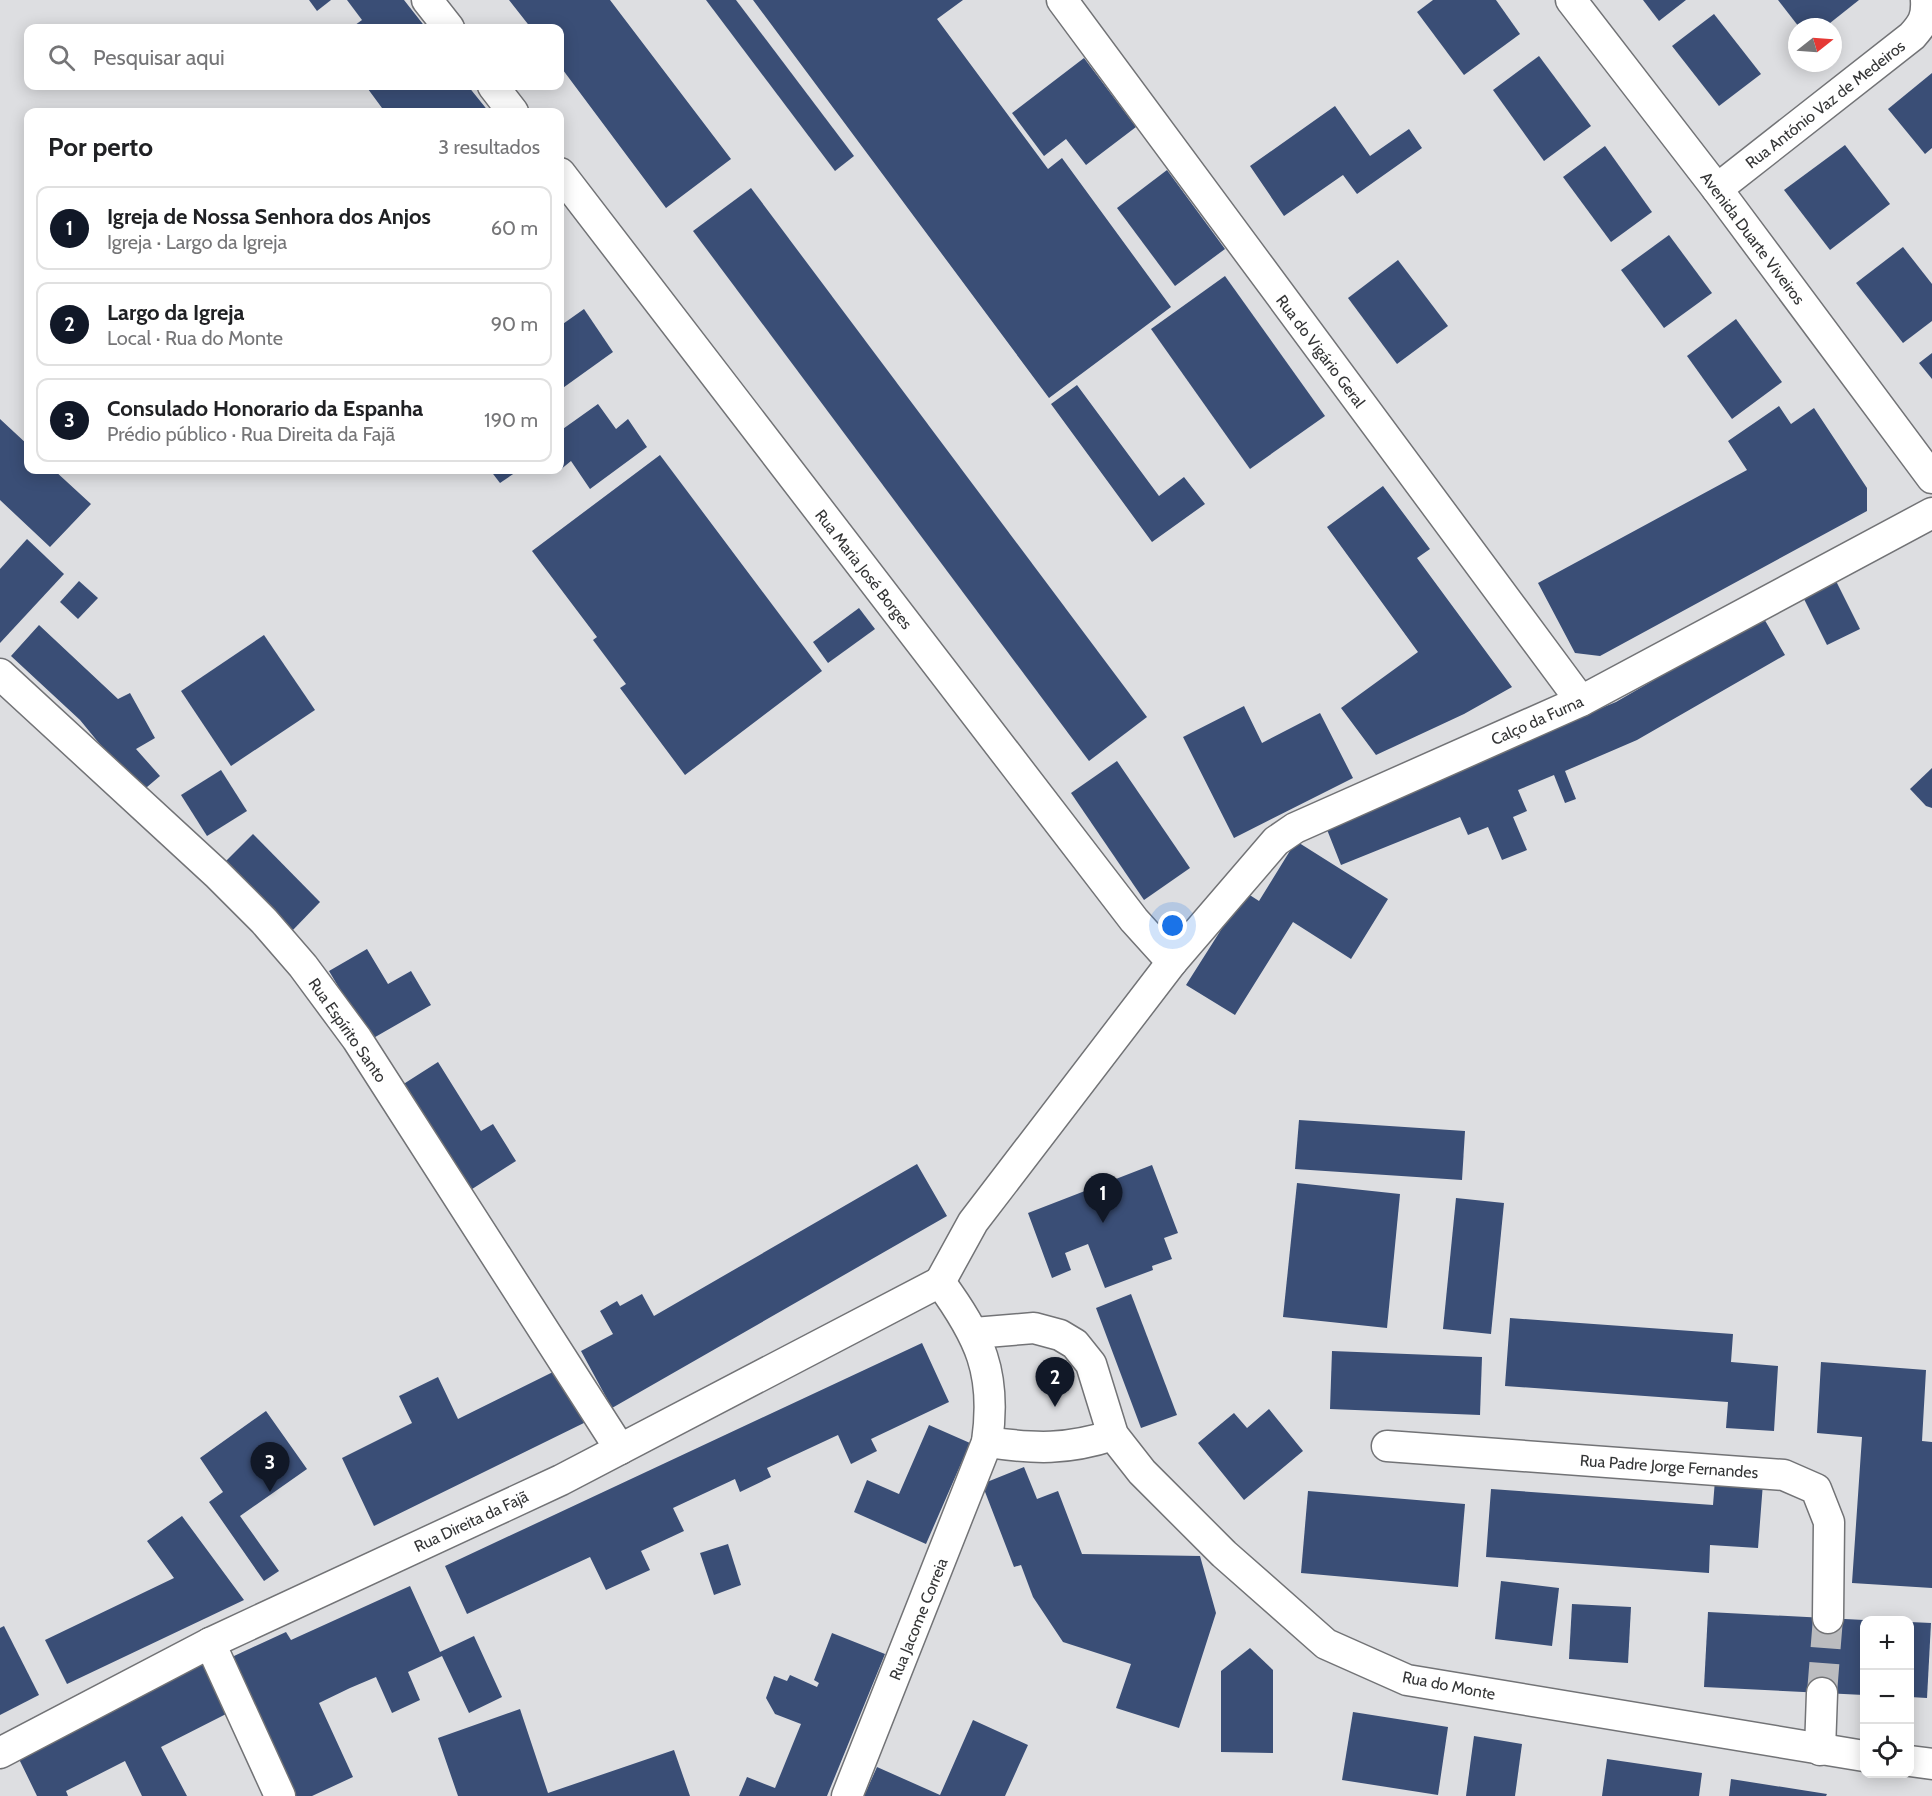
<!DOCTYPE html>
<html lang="pt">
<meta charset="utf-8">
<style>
:root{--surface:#fff;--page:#f2f2f2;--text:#202124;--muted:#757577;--line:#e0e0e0;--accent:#111827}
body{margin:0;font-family:Cabin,sans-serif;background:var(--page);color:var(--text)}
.controls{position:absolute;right:18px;bottom:18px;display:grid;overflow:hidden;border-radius:12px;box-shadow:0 3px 15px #0003}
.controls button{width:54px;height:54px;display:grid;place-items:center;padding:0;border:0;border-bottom:2px solid var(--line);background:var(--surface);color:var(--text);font:30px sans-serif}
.compass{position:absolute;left:1788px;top:18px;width:54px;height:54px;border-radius:50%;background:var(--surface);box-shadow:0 3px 15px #0003;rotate:73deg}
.you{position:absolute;left:1173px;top:926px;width:21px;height:21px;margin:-15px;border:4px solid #fff;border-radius:50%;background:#1a73e8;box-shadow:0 0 0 9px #1a73e833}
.badge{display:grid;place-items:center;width:39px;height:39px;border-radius:50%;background:var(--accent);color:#fff;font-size:20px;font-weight:700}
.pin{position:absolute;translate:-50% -50px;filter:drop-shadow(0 2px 3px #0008)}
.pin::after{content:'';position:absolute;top:32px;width:21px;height:18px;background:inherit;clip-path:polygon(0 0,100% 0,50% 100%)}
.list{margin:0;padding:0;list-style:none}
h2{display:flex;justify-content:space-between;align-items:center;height:78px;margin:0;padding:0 24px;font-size:26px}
h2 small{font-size:20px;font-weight:400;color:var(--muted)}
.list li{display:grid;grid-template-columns:39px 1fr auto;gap:18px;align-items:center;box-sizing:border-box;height:84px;margin:0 12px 12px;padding:0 12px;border:2px solid var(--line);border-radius:12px}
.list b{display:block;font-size:22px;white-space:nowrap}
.list p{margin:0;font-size:20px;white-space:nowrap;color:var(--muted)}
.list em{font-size:20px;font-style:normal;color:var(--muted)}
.icon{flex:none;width:33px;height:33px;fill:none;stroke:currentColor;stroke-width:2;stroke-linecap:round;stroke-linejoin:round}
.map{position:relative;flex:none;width:1932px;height:1796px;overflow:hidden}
.search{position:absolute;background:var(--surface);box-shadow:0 3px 15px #0003;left:24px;top:24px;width:540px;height:66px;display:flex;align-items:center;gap:15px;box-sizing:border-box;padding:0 21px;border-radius:12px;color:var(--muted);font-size:22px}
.panel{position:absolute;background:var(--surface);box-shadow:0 3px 15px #0003;left:24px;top:108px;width:540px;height:366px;border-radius:12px}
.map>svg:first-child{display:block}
.building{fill:#3a4e76}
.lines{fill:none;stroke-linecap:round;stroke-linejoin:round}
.minor-tunnel{stroke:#bbbcbf;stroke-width:30;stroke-dasharray:30 15;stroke-linecap:butt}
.minor-casing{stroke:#727376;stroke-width:33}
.minor{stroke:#fff;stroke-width:30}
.labels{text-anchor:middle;stroke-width:6;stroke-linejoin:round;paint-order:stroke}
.street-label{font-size:16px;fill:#343536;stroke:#fff}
</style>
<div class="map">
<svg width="1932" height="1796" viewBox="0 0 1932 1796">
<rect width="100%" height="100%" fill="#dddee1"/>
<!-- building -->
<g class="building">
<path d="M309,0H331L317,11Z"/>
<path d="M347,0H404L426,28H351L362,20Z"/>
<path d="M509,0H610L731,159L666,208L560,66V28H531Z"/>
<path d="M706,0H736L854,156L835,171Z"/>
<path d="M753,0H963L937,19L1048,169L1062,158L1171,307L1049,398Z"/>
<path d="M1433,0H1496L1520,34L1464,75L1417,12Z"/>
<path d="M1643,0H1686L1659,21Z"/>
<path d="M1778,0H1859L1825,27H1799Z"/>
<path d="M1714,14L1761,74L1719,106L1672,46Z"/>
<path d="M1539,56L1591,126L1544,161L1493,90Z"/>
<path d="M1084,58L1136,127L1086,165L1066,139L1044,156L1012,113Z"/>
<path d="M1932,73V148L1925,154L1888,109Z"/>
<path d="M373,86H468L489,112H382L380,110L382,108L368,89Z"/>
<path d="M1335,106L1370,156L1409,129L1422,148L1357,194L1343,175L1284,216L1250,166Z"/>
<path d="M1845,145L1890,204L1830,250L1784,190Z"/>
<path d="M1605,146L1652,212L1611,242L1563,177Z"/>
<path d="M1167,170L1225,249L1175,286L1117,208Z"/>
<path d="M751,188L1147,717L1089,761L693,231Z"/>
<path d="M1669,235L1712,293L1664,328L1621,270Z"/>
<path d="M1903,247L1932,284V321L1903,343L1856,283Z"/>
<path d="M1398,260L1448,326L1397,364L1348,298Z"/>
<path d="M1225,276L1325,416L1250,469L1151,329Z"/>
<path d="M584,309L613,352L560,390V326Z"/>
<path d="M1736,319L1782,382L1732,419L1687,356Z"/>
<path d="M1932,353V379L1919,363Z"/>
<path d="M1077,385L1159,496L1184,477L1205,504L1152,542L1051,404Z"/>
<path d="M598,404L616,429L628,419L647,447L590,489L571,461L560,470V431Z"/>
<path d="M1779,406L1791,424L1814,408L1867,488V511L1600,656L1575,653L1538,583L1747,470L1728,441Z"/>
<path d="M0,419L28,445V470H54L91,504L50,547L0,500Z"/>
<path d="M660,455L822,671L685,775L620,688L626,684L593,640L597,637L532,551Z"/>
<path d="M490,470H519L500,483Z"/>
<path d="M1383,486L1430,549L1417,558L1512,687L1464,714L1376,755L1341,708L1418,652L1327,527Z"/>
<path d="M27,539L64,574L0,643V569Z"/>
<path d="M1835,579L1860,629L1827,645L1802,595Z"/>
<path d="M79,581L98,598L78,619L60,602Z"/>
<path d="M859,608L875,629L828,663L813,642Z"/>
<path d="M1763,617L1785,655L1637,740L1565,771L1576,799L1565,803L1554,775L1518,790L1527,811L1513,817L1527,850L1502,860L1488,827L1468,835L1460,817L1341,865L1324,822L1616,702Z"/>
<path d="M39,625L118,699L130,693L155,738L136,749L160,776L140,793L80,720L11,656Z"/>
<path d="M264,635L315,710L231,766L181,691Z"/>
<path d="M1244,706L1262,743L1320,713L1353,778L1234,838L1183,737Z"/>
<path d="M1117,761L1190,868L1144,900L1071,793Z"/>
<path d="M1932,768V808L1926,806L1910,789Z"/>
<path d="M221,770L247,811L207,836L181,795Z"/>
<path d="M253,834L320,902L291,932L223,864Z"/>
<path d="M1296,841L1388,899L1351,959L1293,922L1235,1015L1186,985L1245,892L1259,901Z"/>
<path d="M367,949L388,984L411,971L431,1005L370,1040L329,971Z"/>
<path d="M438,1062L481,1131L493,1124L516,1161L469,1191L402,1085Z"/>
<path d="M1299,1120L1465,1131L1462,1180L1295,1169Z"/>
<path d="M917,1164L947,1216L612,1408L581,1351L613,1334L600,1311L617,1301L620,1306L642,1294L654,1316Z"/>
<path d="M1152,1165L1178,1233L1164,1238L1172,1259L1152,1266L1153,1270L1105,1288L1088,1244L1065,1253L1071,1270L1052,1278L1028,1213Z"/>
<path d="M1297,1183L1400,1194L1387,1328L1283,1317Z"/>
<path d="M1456,1198L1504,1203L1491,1334L1443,1329Z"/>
<path d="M1131,1294L1177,1415L1141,1428L1096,1308Z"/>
<path d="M1510,1318L1733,1334L1731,1362L1778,1366L1774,1431L1726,1428L1728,1402L1505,1386Z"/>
<path d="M922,1343L949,1402L871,1439L877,1451L851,1464L838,1435L767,1468L771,1477L740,1492L735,1479L673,1508L684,1531L641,1551L650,1570L606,1590L590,1557L467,1614L445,1566Z"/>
<path d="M1332,1351L1482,1357L1480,1415L1330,1409Z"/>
<path d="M1821,1362L1926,1370L1922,1441L1932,1442V1588L1852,1583L1862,1437L1817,1433Z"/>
<path d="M561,1368L592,1419L374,1526L342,1458L412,1423L399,1396L438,1377L458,1419Z"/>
<path d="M1269,1409L1303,1451L1244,1500L1198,1443L1234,1413L1247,1428Z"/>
<path d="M266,1411L307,1469L240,1516L279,1571L264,1581L209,1502L223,1492L200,1458Z"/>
<path d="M929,1425L970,1443L926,1544L854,1512L867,1480L899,1494Z"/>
<path d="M1024,1467L1037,1499L1058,1491L1082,1554L1200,1556L1216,1613L1179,1728L1116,1708L1131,1664L1063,1642L1033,1597L1021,1565L1014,1567L982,1484Z"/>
<path d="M1715,1480L1763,1483L1758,1548L1710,1545L1709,1573L1486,1557L1491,1489L1713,1505Z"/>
<path d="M1308,1491L1465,1504L1458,1587L1301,1573Z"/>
<path d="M182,1516L244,1600L67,1684L45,1640L174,1578L147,1541Z"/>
<path d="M728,1544L741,1585L714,1595L700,1553Z"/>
<path d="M1501,1581L1559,1588L1552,1646L1495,1639Z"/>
<path d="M410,1586L440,1652L474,1636L502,1697L469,1713L442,1656L408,1672L420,1700L392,1713L376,1677L350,1688L319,1703L353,1777L312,1796H288L230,1670L234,1656L286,1632L291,1640Z"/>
<path d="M1572,1604L1631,1607L1628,1663L1569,1659Z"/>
<path d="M1708,1612L1864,1620V1695L1704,1687Z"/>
<path d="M1910,1622L1931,1623L1927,1698L1910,1697Z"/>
<path d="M4,1626L39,1695L0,1715V1628Z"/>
<path d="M832,1633L885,1654L827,1796H739L747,1777L775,1788L801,1724L775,1714L766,1698L774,1676L787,1681L790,1675L817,1687L819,1683L814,1680Z"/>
<path d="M1250,1648L1273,1670V1753L1221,1752V1671Z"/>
<path d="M205,1662L230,1712L161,1747L187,1796H142L125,1761L66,1791L68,1796H37L18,1757Z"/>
<path d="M520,1709L548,1793L674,1750L690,1796H458L438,1738Z"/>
<path d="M1353,1712L1448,1727L1438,1795L1342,1780Z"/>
<path d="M973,1720L1028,1745L1005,1796H864L877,1767L940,1795Z"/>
<path d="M1474,1736L1522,1744L1515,1796H1466Z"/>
<path d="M1607,1759L1702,1773L1699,1796H1602Z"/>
<path d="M1731,1779L1827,1794L1826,1796H1729Z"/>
</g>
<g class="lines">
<!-- minor-tunnel -->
<path class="minor-tunnel" d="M1822,1693L1828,1618"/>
<defs>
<g id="minor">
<path d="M427,0L449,28"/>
<path d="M1062,0L1581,701"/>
<path d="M1571,0L1717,189L1932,478"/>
<path d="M493,86L513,112"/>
<path d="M560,173L1134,920L1172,962"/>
<path d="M1717,189L1912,36C1923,24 1927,17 1926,0"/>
<path d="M0,674L217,874L264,921L303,966L357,1039L620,1449"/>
<path d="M940,1282L973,1222L1172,962L1276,841L1295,828L1581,701L1932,513"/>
<path d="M974,1333L1034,1328L1060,1335L1075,1344L1091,1364L1113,1435L1142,1472L1224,1554L1326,1644L1407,1680L1864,1756"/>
<path d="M987,1442C1035,1449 1067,1450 1113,1435"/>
<path d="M1387,1446L1784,1475L1816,1489L1829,1522L1828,1618"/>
<path d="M210,1643L280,1796"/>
<path d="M1820,1750L1822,1693"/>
<path d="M0,1753L210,1643L561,1480L940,1282"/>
<path d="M1910,1761L1932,1764"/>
<path d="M847,1796L987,1442C997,1373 980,1337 940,1282"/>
</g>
</defs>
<!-- minor casing -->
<use href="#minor" class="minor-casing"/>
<!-- minor -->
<use href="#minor" class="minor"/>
</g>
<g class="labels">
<!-- street labels -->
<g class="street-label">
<text transform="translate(1825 104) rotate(-38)" y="6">Rua António Vaz de Medeiros</text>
<text transform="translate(1753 238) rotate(53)" y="6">Avenida Duarte Viveiros</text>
<text transform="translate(1321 351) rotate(53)" y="6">Rua do Vigário Geral</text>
<text transform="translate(864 569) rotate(52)" y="6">Rua Maria José Borges</text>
<text transform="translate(1537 720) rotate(-24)" y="6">Calço da Furna</text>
<text transform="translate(348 1030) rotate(55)" y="6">Rua Espírito Santo</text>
<text transform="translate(1669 1466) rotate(4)" y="6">Rua Padre Jorge Fernandes</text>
<text transform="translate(471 1521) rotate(-25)" y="6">Rua Direita da Fajã</text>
<text transform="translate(918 1619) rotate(-68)" y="6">Rua Jacome Correia</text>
<text transform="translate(1449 1685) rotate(11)" y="6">Rua do Monte</text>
</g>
</g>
</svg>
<div class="controls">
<button>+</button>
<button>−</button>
<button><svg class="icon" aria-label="locate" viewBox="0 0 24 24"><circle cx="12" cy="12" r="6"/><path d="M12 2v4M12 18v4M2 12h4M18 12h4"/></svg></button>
</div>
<svg class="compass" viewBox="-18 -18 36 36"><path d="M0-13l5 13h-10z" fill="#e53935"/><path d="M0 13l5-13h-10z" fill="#757577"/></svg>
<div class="you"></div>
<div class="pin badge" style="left:1103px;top:1223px">1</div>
<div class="pin badge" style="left:1055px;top:1407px">2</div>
<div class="pin badge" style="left:270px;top:1492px">3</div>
<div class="search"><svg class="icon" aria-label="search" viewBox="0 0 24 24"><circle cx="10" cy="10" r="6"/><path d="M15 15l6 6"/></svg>Pesquisar aqui</div>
<section class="panel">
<h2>Por perto<small>3 resultados</small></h2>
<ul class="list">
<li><span class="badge">1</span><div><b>Igreja de Nossa Senhora dos Anjos</b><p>Igreja · Largo da Igreja</p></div><em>60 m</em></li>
<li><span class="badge">2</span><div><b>Largo da Igreja</b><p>Local · Rua do Monte</p></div><em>90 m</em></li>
<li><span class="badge">3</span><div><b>Consulado Honorario da Espanha</b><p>Prédio público · Rua Direita da Fajã</p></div><em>190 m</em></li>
</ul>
</section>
</div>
